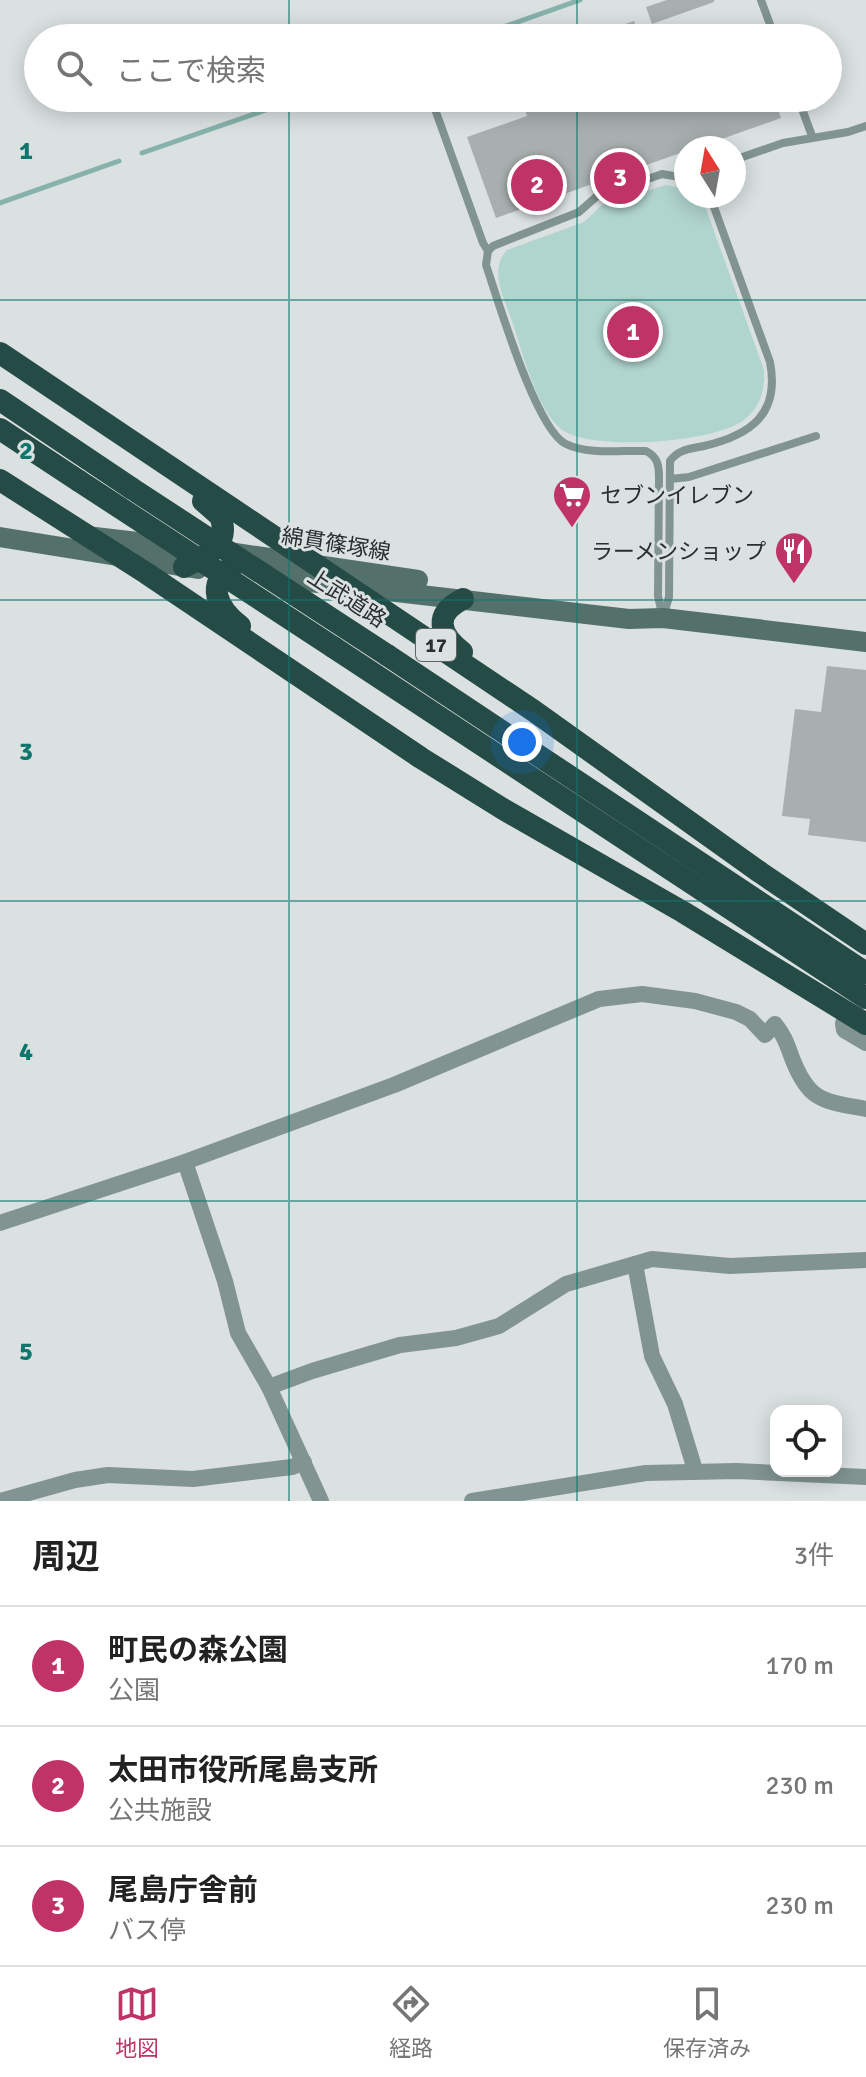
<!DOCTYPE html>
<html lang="ja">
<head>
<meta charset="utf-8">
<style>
  body { margin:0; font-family:Signika,"Noto Sans JP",sans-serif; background:#f2f2f2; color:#222 }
  .controls { position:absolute; right:24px; bottom:24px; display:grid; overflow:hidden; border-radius:16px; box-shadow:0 4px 20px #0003 }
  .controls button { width:72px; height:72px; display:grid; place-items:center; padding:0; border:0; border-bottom:2px solid #e0e0e0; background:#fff; color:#222; font:40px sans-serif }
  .compass { position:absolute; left:674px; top:136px; width:72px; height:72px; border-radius:50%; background:#fff; box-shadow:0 4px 20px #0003; rotate:349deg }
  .you { position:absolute; left:522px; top:742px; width:28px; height:28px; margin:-20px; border:6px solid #fff; border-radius:50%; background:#1a73e8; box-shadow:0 0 0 12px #1a73e833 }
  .badge { display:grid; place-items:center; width:52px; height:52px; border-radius:50%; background:#c03366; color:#fff; font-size:26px; font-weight:700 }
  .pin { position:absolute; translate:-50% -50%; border:4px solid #fff; box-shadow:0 2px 8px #0006 }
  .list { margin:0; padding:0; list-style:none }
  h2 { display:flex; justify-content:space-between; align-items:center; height:104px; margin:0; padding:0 32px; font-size:34px }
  h2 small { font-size:26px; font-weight:400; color:#767676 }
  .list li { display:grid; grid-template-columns:52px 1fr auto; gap:24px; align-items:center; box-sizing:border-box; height:120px; padding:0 32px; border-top:2px solid #e0e0e0 }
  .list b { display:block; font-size:30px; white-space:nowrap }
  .list p { margin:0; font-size:26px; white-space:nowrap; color:#767676 }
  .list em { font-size:26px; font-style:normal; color:#767676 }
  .icon { flex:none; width:44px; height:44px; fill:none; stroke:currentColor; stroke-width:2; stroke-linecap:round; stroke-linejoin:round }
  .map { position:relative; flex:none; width:866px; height:1501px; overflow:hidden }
  .search { position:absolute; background:#fff; box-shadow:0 4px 20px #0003; left:24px; right:24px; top:24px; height:88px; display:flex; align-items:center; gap:20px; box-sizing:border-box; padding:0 28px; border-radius:44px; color:#767676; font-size:30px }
  .sheet { height:464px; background:#fff }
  nav { display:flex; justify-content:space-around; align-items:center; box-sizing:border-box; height:112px; border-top:2px solid #e0e0e0; background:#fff; font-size:22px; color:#767676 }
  nav a { display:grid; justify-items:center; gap:4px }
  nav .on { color:#c03366 }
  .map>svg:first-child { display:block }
  .green { fill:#b0d4ce }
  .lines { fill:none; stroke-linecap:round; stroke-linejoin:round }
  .stream { stroke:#86b2ab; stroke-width:5 }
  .building { fill:#a8afae }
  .service { stroke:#819491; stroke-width:8 }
  .minor { stroke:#819491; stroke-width:16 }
  .secondary { stroke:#54706b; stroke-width:20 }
  .trunk { stroke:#244b46; stroke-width:22 }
  .trunk-bridge { stroke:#244b46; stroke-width:22 }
  .grid { fill:none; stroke:#0f766e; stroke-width:2; stroke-opacity:0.55 }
  .labels { text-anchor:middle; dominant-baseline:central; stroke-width:6; stroke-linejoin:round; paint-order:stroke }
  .shield { fill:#dae1e0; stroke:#606463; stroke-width:2 }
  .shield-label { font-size:20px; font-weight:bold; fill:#2b2e2e }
  .poi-label { font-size:22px; fill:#2b2e2e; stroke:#dae1e0; text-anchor:start }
  .street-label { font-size:22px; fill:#2b2e2e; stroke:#dae1e0 }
  .grid-label { font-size:26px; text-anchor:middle; font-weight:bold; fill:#0f766e; stroke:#dae1e0; stroke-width:6; stroke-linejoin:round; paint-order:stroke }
</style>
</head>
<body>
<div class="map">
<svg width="866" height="1501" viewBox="0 0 866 1501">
  <rect width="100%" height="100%" fill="#dae1e0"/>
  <path class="green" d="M 666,185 L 686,189 L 686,196 L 698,196 L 705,206 L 764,370 C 765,388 761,407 745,419 C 717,443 590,452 561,429 C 536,408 522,350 511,318 C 503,296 489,270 507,250 L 584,222 L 603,204 Z"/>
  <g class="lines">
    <g class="stream">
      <polyline points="472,38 580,0"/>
      <polyline points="142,153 300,98"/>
      <polyline points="0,203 119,161"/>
    </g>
  </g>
  <g class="building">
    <polygon points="667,0 714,0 714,2 652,24 646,7"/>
    <polygon points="634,21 640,38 591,38 590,36"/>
    <polygon points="521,98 774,98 781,118 696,148 686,148 686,151 496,218 467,137 527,116"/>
    <polygon points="827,666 866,670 866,842 808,835 810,819 782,816 795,709 821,712"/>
  </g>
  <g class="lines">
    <g class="service">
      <polyline points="761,0 775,38"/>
      <polyline points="431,98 483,243 488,251"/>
      <polyline points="798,98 812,136"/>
      <polyline points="734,160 783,143 848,132 866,126"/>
      <polyline points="670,479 689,477 816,436"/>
      <path d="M 663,617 L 669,597 L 670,461 C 679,449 690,449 704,446 C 751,435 780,414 770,362 L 710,196"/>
      <path d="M 663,618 L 658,596 L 659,478 C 659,466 658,457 646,451 C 622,450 588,455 566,444 C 536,430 498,300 486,265 L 488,251 L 493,246 L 579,212 L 596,197 L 662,174 L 686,178"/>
    </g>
    <g class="minor">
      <polyline points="846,1012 843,1024 844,1030 866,1043"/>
      <polyline points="185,1162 225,1281 238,1333 269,1387 321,1501"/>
      <path d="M 0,1223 L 185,1162 L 394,1085 L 599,999 L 642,994 L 695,1001 L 736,1012 L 750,1019 L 765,1035 L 775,1024 C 784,1035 787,1044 792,1058 C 809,1102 823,1101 866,1109"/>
      <polyline points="635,1264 652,1356 675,1404 695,1470"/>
      <polyline points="269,1387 312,1371 400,1345 456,1338 499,1326 566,1284 652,1259 730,1266 866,1260"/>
      <polyline points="0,1501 75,1480 108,1475 193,1479 292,1467 304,1462"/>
      <polyline points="472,1501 646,1473 737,1471 866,1477"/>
    </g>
    <g class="secondary">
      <polyline points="86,536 181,547"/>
      <polyline points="0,537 198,569"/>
      <polyline points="229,552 418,580"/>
      <polyline points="266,577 629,619 663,618 866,642"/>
    </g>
    <g class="trunk">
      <polyline points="0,353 534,711 761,873 866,944"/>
      <polyline points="0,400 131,488"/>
      <polyline points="0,429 79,481"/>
      <polyline points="0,480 146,573 421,758 503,809 683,912 866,1024"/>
      <path d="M 234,565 C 204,584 218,609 240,626"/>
      <path d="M 184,567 C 205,556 232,546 220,516 L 203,501"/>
      <polyline points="333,647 866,998"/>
      <path d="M 462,652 C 439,634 433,614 463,599"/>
      <polyline points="387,655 866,973"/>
    </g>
    <g class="trunk-bridge">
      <polyline points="79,481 333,647"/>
      <polyline points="131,488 387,655"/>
    </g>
  </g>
  <path class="grid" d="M 289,0 L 289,38M 577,0 L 577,38M 289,98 L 289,1501M 577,98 L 577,1501M 0,300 L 866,300M 0,600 L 866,600M 0,901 L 866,901M 0,1201 L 866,1201"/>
  <defs>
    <g id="supermarket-pin" transform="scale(2)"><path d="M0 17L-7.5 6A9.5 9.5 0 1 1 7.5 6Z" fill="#c03366" stroke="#dae1e0"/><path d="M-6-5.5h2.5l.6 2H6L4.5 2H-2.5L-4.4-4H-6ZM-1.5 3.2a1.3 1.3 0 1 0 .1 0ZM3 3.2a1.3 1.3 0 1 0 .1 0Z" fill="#fff"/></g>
    <g id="restaurant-pin" transform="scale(2)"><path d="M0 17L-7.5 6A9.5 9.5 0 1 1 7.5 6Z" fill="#c03366" stroke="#dae1e0"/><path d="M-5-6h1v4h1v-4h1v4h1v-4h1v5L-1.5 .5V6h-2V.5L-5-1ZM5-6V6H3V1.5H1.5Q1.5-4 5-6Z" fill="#fff"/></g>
  </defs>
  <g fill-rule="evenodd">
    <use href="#supermarket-pin" x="572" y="495"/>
    <use href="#restaurant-pin" x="794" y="551"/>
  </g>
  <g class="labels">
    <rect class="shield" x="416" y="629" width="40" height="32" rx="6"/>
    <g class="shield-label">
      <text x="436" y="645">17</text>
    </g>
    <g class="poi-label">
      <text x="600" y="495">セブンイレブン</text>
      <text x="766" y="551" text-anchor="end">ラーメンショップ</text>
    </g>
    <g class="street-label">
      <text transform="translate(336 544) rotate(9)">綿貫篠塚線</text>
      <text transform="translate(347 598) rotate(33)">上武道路</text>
    </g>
  </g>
  <g class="grid-label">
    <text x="26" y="159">1</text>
    <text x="26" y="459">2</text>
    <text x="26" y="760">3</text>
    <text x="26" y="1060">4</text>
    <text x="26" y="1360">5</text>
  </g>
</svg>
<div class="controls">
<button><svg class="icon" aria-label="locate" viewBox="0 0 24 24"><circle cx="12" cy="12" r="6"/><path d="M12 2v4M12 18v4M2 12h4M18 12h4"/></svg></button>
</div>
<svg class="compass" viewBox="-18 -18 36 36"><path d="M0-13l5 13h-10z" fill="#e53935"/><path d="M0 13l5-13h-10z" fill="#767676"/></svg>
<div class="you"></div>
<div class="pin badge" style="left:633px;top:332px">1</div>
<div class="pin badge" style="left:537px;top:185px">2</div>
<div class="pin badge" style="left:620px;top:178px">3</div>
<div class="search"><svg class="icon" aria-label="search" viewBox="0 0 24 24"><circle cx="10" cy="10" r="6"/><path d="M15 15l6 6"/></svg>ここで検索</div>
</div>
<section class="sheet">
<h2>周辺<small>3件</small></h2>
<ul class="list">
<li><span class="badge">1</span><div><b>町民の森公園</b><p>公園</p></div><em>170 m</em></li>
<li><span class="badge">2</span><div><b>太田市役所尾島支所</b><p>公共施設</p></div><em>230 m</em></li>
<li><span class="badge">3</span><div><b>尾島庁舎前</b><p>バス停</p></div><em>230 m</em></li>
</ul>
</section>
<nav>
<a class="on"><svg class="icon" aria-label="map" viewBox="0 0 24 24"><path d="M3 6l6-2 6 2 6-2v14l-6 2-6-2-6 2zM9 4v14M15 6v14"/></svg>地図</a>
<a><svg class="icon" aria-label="directions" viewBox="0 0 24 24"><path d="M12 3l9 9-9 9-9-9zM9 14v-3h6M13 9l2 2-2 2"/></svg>経路</a>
<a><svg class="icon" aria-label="saved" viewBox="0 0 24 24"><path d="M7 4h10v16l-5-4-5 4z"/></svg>保存済み</a>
</nav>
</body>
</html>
